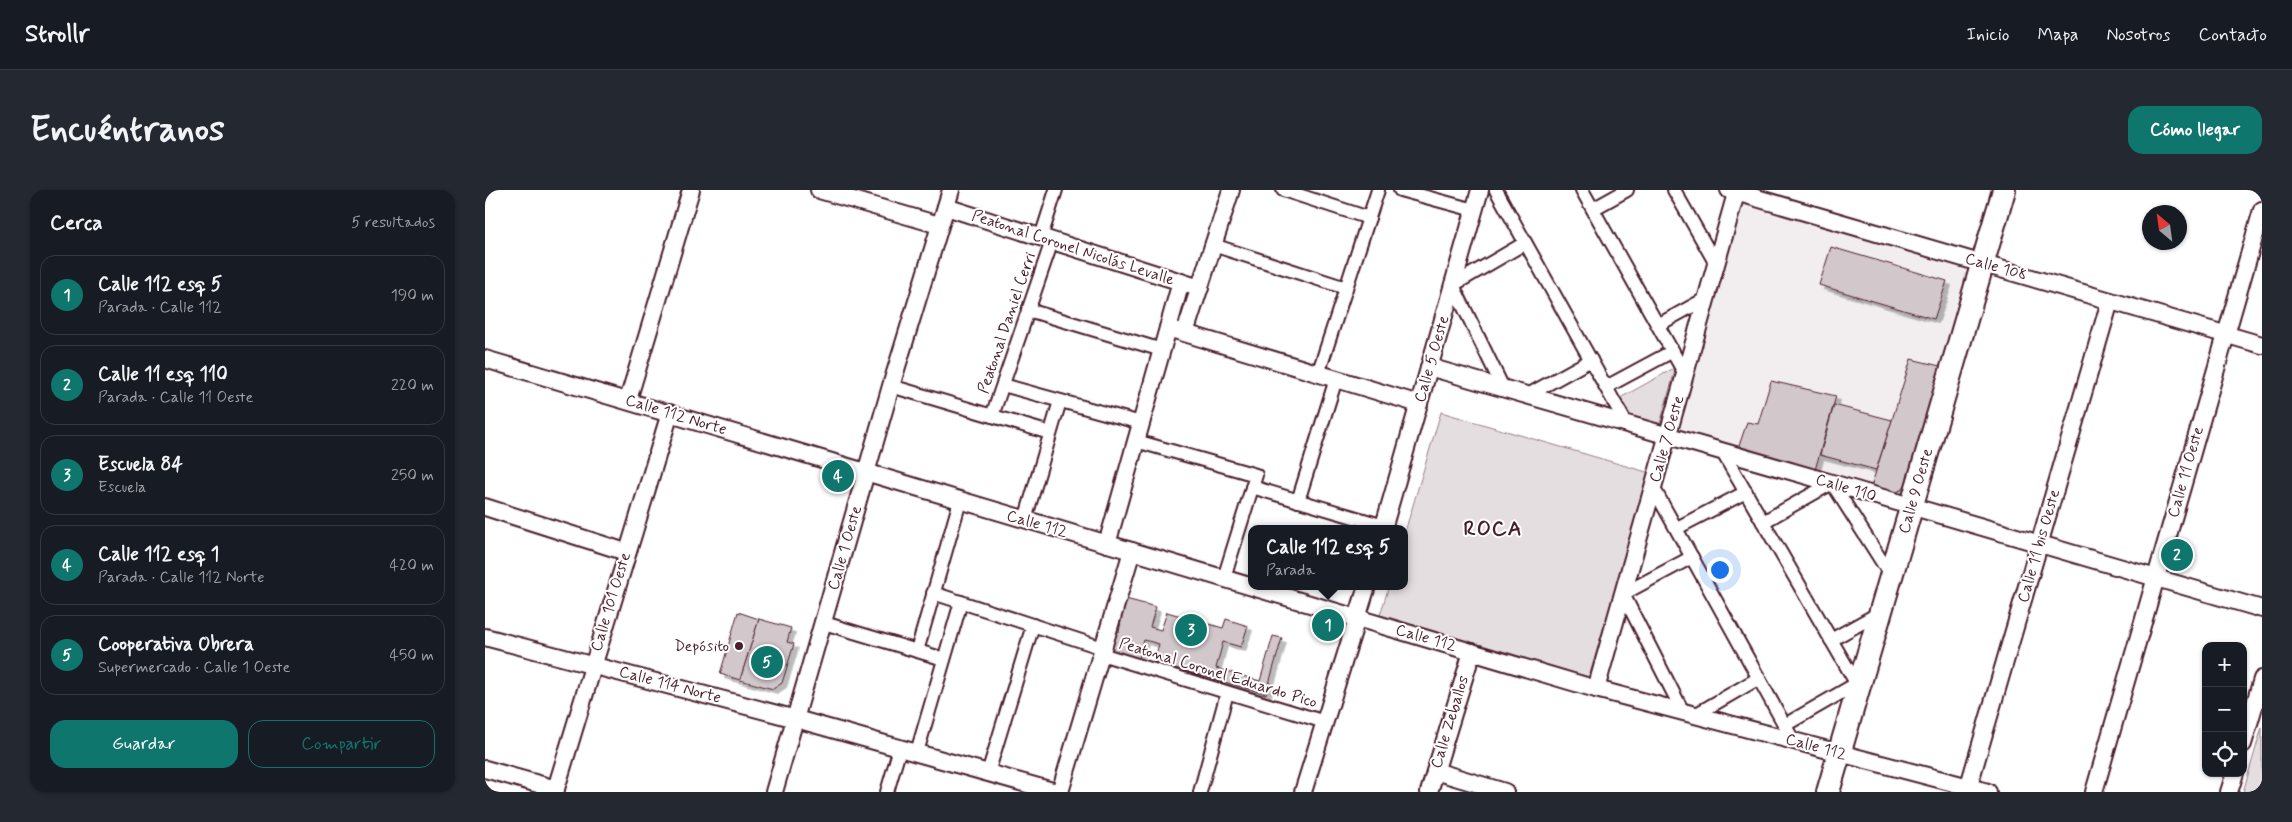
<!DOCTYPE html>
<html lang="es">
<head>
<meta charset="utf-8">
<style>
  body { margin:0; font-family:Mynerve,sans-serif; background:#242831; color:#f1f3f6 }
  .controls { position:absolute; right:15px; bottom:15px; display:grid; overflow:hidden; border-radius:10px; box-shadow:0 1px 4px #0004 }
  .controls button { width:45px; height:45px; display:grid; place-items:center; padding:0; border:0; border-bottom:1px solid #363941; background:#171b24; color:#f1f3f6; font:25px sans-serif }
  .compass { position:absolute; left:1657px; top:15px; width:45px; height:45px; border-radius:50%; background:#171b24; box-shadow:0 1px 4px #0004; rotate:331deg }
  .you { position:absolute; left:1234px; top:379px; width:18px; height:18px; margin:-12px; border:4px solid #fff; border-radius:50%; background:#1a73e8; box-shadow:0 0 0 8px #1a73e833 }
  .badge { display:grid; place-items:center; width:32px; height:32px; border-radius:50%; background:#0f766e; color:#fff; font-size:16px; font-weight:700 }
  .pin { position:absolute; translate:-50% -50%; border:2px solid #fff; box-shadow:0 1px 5px #0006 }
  .popup { position:absolute; left:763px; top:335px; width:160px; height:65px; box-sizing:border-box; display:grid; place-content:center; border-radius:10px; background:#171b24; filter:drop-shadow(0 1px 4px #0005); font-size:16px; white-space:nowrap; color:#9ea1a6 }
  .popup b { font-size:19px; color:#f1f3f6 }
  .popup::after { content:''; position:absolute; left:50%; top:100%; margin-left:-10px; border:10px solid transparent; border-top-color:#171b24 }
  .list { margin:0; padding:0; list-style:none }
  h2 { display:flex; justify-content:space-between; align-items:center; height:65px; margin:0; padding:0 20px; font-size:21px }
  h2 small { font-size:16px; font-weight:400; color:#9ea1a6 }
  .list li { display:grid; grid-template-columns:32px 1fr auto; gap:15px; align-items:center; box-sizing:border-box; height:80px; margin:0 10px 10px; padding:0 10px; border:1px solid #363941; border-radius:15px }
  .list b { display:block; font-size:19px; white-space:nowrap }
  .list p { margin:0; font-size:16px; white-space:nowrap; color:#9ea1a6 }
  .list em { font-size:16px; font-style:normal; color:#9ea1a6 }
  .actions { display:flex; gap:10px; padding:15px 20px }
  .actions a { flex:1; padding:11px 0; border:1px solid #0f766e; border-radius:15px; text-align:center; font-size:18px; color:#0f766e }
  .actions .main { background:#0f766e; color:#fff }
  .icon { flex:none; width:28px; height:28px; fill:none; stroke:currentColor; stroke-width:2; stroke-linecap:round; stroke-linejoin:round }
  .map { position:relative; flex:none; width:1777px; height:602px; overflow:hidden; border-radius:15px }
  header { display:flex; align-items:center; gap:30px; box-sizing:border-box; height:70px; padding:0 25px; background:#171b24; border-bottom:1px solid #363941 }
  header strong { font-size:24px }
  nav { display:flex; gap:28px; margin-inline-start:auto; font-size:18px }
  .intro { display:flex; align-items:center; justify-content:space-between; box-sizing:border-box; height:120px; padding:0 30px }
  h1 { margin:0; font-size:35px }
  .button { padding:12px 22px; border-radius:15px; background:#0f766e; color:#fff; font-size:18px; font-weight:700 }
  main { display:flex; gap:30px; padding:0 30px }
  aside { flex:1; background:#171b24; border-radius:15px; box-shadow:0 1px 4px #0004 }
  .map>svg:first-child { display:block }
  .built { fill:#f2eeef }
  .green { fill:#e5dee0; stroke:#987e86 }
  .building { fill:#d2c7cb; stroke:#4a1f2b; filter:url(#shadow) }
  .lines { fill:none; stroke-linecap:round; stroke-linejoin:round }
  .pedestrian-casing { stroke:#4a1f2b; stroke-width:16 }
  .minor-casing { stroke:#4a1f2b; stroke-width:20 }
  .secondary-casing { stroke:#4a1f2b; stroke-width:26 }
  .pedestrian { stroke:#fff; stroke-width:12 }
  .minor { stroke:#fff; stroke-width:16 }
  .secondary { stroke:#fff; stroke-width:22 }
  .poi-dot { fill:#4a1f2b; stroke:#fff; stroke-width:2 }
  .labels { text-anchor:middle; dominant-baseline:central; stroke-width:4; stroke-linejoin:round; paint-order:stroke }
  .street-label { font-size:16px; fill:#4a1f2b; stroke:#fff }
  .poi-label { font-size:16px; fill:#4a1f2b; stroke:#fff; text-anchor:end }
  .district-label { font-size:21px; font-weight:bold; letter-spacing:1px; fill:#4a1f2b; stroke:#fff }
</style>
</head>
<body>
<header>
<strong>Strollr</strong>
<nav><a>Inicio</a><a>Mapa</a><a>Nosotros</a><a>Contacto</a></nav>
</header>
<div class="intro"><h1>Encuéntranos</h1><a class="button">Cómo llegar</a></div>
<main>
<aside>
<h2>Cerca<small>5 resultados</small></h2>
<ul class="list">
<li><span class="badge">1</span><div><b>Calle 112 esq 5</b><p>Parada · Calle 112</p></div><em>190 m</em></li>
<li><span class="badge">2</span><div><b>Calle 11 esq 110</b><p>Parada · Calle 11 Oeste</p></div><em>220 m</em></li>
<li><span class="badge">3</span><div><b>Escuela 84</b><p>Escuela</p></div><em>250 m</em></li>
<li><span class="badge">4</span><div><b>Calle 112 esq 1</b><p>Parada · Calle 112 Norte</p></div><em>420 m</em></li>
<li><span class="badge">5</span><div><b>Cooperativa Obrera</b><p>Supermercado · Calle 1 Oeste</p></div><em>450 m</em></li>
</ul>
<div class="actions"><a class="main">Guardar</a><a>Compartir</a></div>
</aside>
<div class="map">
<svg width="1777" height="602" viewBox="0 0 1777 602">
  <defs>
    <filter id="shadow"><feDropShadow dx="4.5" dy="4.5" stdDeviation="0" flood-color="#0004"/></filter>
  </defs>
  <rect width="100%" height="100%" fill="#fff"/>
  <filter id="ink" filterUnits="userSpaceOnUse"><feTurbulence type="fractalNoise" baseFrequency=".02" numOctaves="2"/><feDisplacementMap in="SourceGraphic" scale="10" xChannelSelector="R" yChannelSelector="G"/><feConvolveMatrix kernelMatrix="1 2 1 2 8 2 1 2 1" color-interpolation-filters="sRGB"/></filter>
  <g filter="url(#ink)">
    <polygon class="built" points="1252,2 1497,74 1426,317 1182,247"/>
    <g class="green">
      <polygon points="1191,177 1172,244 1110,222"/>
      <polygon points="956,222 1165,283 1104,487 895,425 904,396 919,396 919,345"/>
      <polygon points="1777,537 1777,602 1758,602"/>
    </g>
    <g class="building">
      <polygon points="1346,57 1462,91 1449,129 1334,95"/>
      <polygon points="1426,169 1459,177 1426,294 1410,303 1386,297"/>
      <polygon points="1286,191 1351,206 1330,280 1253,259 1262,232 1273,234"/>
      <polygon points="1349,215 1407,230 1391,280 1335,265"/>
      <polygon points="637,408 671,417 665,437 676,440 682,422 738,438 741,429 763,436 756,457 738,452 731,478 775,491 788,446 797,448 781,504 669,472 674,454 659,450 654,468 623,459 628,440 634,442 636,431 631,430"/>
      <polygon points="253,422 274,429 255,490 235,484"/>
      <polygon points="274,429 306,438 302,452 309,454 297,493 288,499 255,490"/>
    </g>
    <g class="lines">
      <g class="pedestrian-casing">
        <g id="pedestrian">
          <polyline points="798,0 884,28"/>
          <polyline points="915,0 989,20"/>
          <polyline points="1011,0 1142,235"/>
          <polyline points="1097,0 1200,184"/>
          <polyline points="1189,0 1231,74"/>
          <polyline points="1108,19 1142,0"/>
          <polyline points="556,47 571,0"/>
          <polyline points="728,55 861,98"/>
          <polyline points="543,120 677,160"/>
          <polyline points="1173,135 1222,108"/>
          <polyline points="833,184 893,0"/>
          <polyline points="518,195 656,233"/>
          <polyline points="406,196 565,243"/>
          <polyline points="1121,197 1188,161"/>
          <polyline points="1019,200 968,95 1040,53"/>
          <polyline points="1041,206 1106,170"/>
          <polyline points="507,226 567,51"/>
          <polyline points="651,251 771,285 739,388"/>
          <polyline points="1238,263 1374,498"/>
          <polyline points="767,297 899,336"/>
          <polyline points="1168,297 1309,552"/>
          <polyline points="813,311 851,189"/>
          <polyline points="540,330 575,211"/>
          <polyline points="1278,332 1347,293 1406,386"/>
          <polyline points="1192,338 1261,302"/>
          <polyline points="448,403 618,458"/>
          <polyline points="339,433 459,469"/>
          <polyline points="1346,450 1396,422"/>
          <polyline points="432,461 475,311"/>
          <polyline points="616,464 840,532"/>
          <polyline points="1198,522 1138,404 1207,367"/>
          <polyline points="1210,525 1274,488"/>
          <polyline points="1300,535 1371,494"/>
          <polyline points="432,562 476,412"/>
          <polyline points="503,583 548,435"/>
          <polyline points="402,602 415,558"/>
          <polyline points="715,602 742,503"/>
        </g>
      </g>
      <g class="minor-casing">
        <g id="minor">
          <polyline points="334,0 454,35"/>
          <polyline points="1244,0 1777,155"/>
          <polyline points="461,17 715,98"/>
          <polyline points="683,138 934,214"/>
          <polyline points="700,143 746,0"/>
          <polyline points="0,169 1111,499 1503,602"/>
          <polyline points="944,177 1347,293 1777,419"/>
          <polyline points="143,210 206,0"/>
          <polyline points="0,317 141,362"/>
          <polyline points="898,339 995,0"/>
          <polyline points="622,354 696,92"/>
          <polyline points="0,447 311,529 571,602"/>
          <polyline points="1111,499 1252,0"/>
          <polyline points="1758,554 1777,489"/>
          <polyline points="0,579 71,599"/>
          <polyline points="950,581 1020,602"/>
          <polyline points="70,602 185,223"/>
          <polyline points="289,602 406,196 466,0"/>
          <polyline points="575,602 647,361"/>
          <polyline points="818,602 882,396"/>
          <polyline points="944,602 987,462"/>
          <polyline points="1482,602 1625,111"/>
          <polyline points="1609,602 1777,20"/>
          <polyline points="1744,602 1750,583"/>
        </g>
      </g>
      <g class="secondary-casing">
        <polyline id="secondary" points="1343,602 1519,0"/>
      </g>
      <use href="#pedestrian" class="pedestrian"/>
      <use href="#minor" class="minor"/>
      <use href="#secondary" class="secondary"/>
    </g>
  </g>
  <circle class="poi-dot" cx="254" cy="456" r="5"/>
  <g class="labels">
    <g class="street-label">
      <text transform="translate(588 58) rotate(18)">Peatonal Coronel Nicolás Levalle</text>
      <text transform="translate(1511 77) rotate(16)">Calle 108</text>
      <text transform="translate(522 133) rotate(-71)">Peatonal Daniel Cerri</text>
      <text transform="translate(947 169) rotate(-74)">Calle 5 Oeste</text>
      <text transform="translate(191 225) rotate(17)">Calle 112 Norte</text>
      <text transform="translate(1182 249) rotate(-74)">Calle 7 Oeste</text>
      <text transform="translate(1701 282) rotate(-74)">Calle 11 Oeste</text>
      <text transform="translate(1361 298) rotate(17)">Calle 110</text>
      <text transform="translate(1431 301) rotate(-74)">Calle 9 Oeste</text>
      <text transform="translate(552 334) rotate(16)">Calle 112</text>
      <text transform="translate(1554 356) rotate(-74)">Calle 11 bis Oeste</text>
      <text transform="translate(360 358) rotate(-74)">Calle 1 Oeste</text>
      <text transform="translate(126 412) rotate(-73)">Calle 101 Oeste</text>
      <text transform="translate(941 448) rotate(16)">Calle 112</text>
      <text transform="translate(733 483) rotate(17)">Peatonal Coronel Eduardo Pico</text>
      <text transform="translate(185 495) rotate(15)">Calle 114 Norte</text>
      <text transform="translate(965 532) rotate(-73)">Calle Zeballos</text>
      <text transform="translate(1331 557) rotate(15)">Calle 112</text>
    </g>
    <g class="poi-label">
      <text x="244" y="456">Depósito</text>
    </g>
    <g class="district-label">
      <text x="1008" y="339">ROCA</text>
    </g>
  </g>
</svg>
<div class="controls">
<button>+</button>
<button>−</button>
<button><svg class="icon" aria-label="locate" viewBox="0 0 24 24"><circle cx="12" cy="12" r="6"/><path d="M12 2v4M12 18v4M2 12h4M18 12h4"/></svg></button>
</div>
<svg class="compass" viewBox="-18 -18 36 36"><path d="M0-13l5 13h-10z" fill="#e53935"/><path d="M0 13l5-13h-10z" fill="#9ea1a6"/></svg>
<div class="you"></div>
<div class="pin badge" style="left:843px;top:435px">1</div>
<div class="popup"><b>Calle 112 esq 5</b>Parada</div>
<div class="pin badge" style="left:1692px;top:365px">2</div>
<div class="pin badge" style="left:706px;top:440px">3</div>
<div class="pin badge" style="left:353px;top:286px">4</div>
<div class="pin badge" style="left:282px;top:472px">5</div>
</div>
</main>
</body>
</html>
